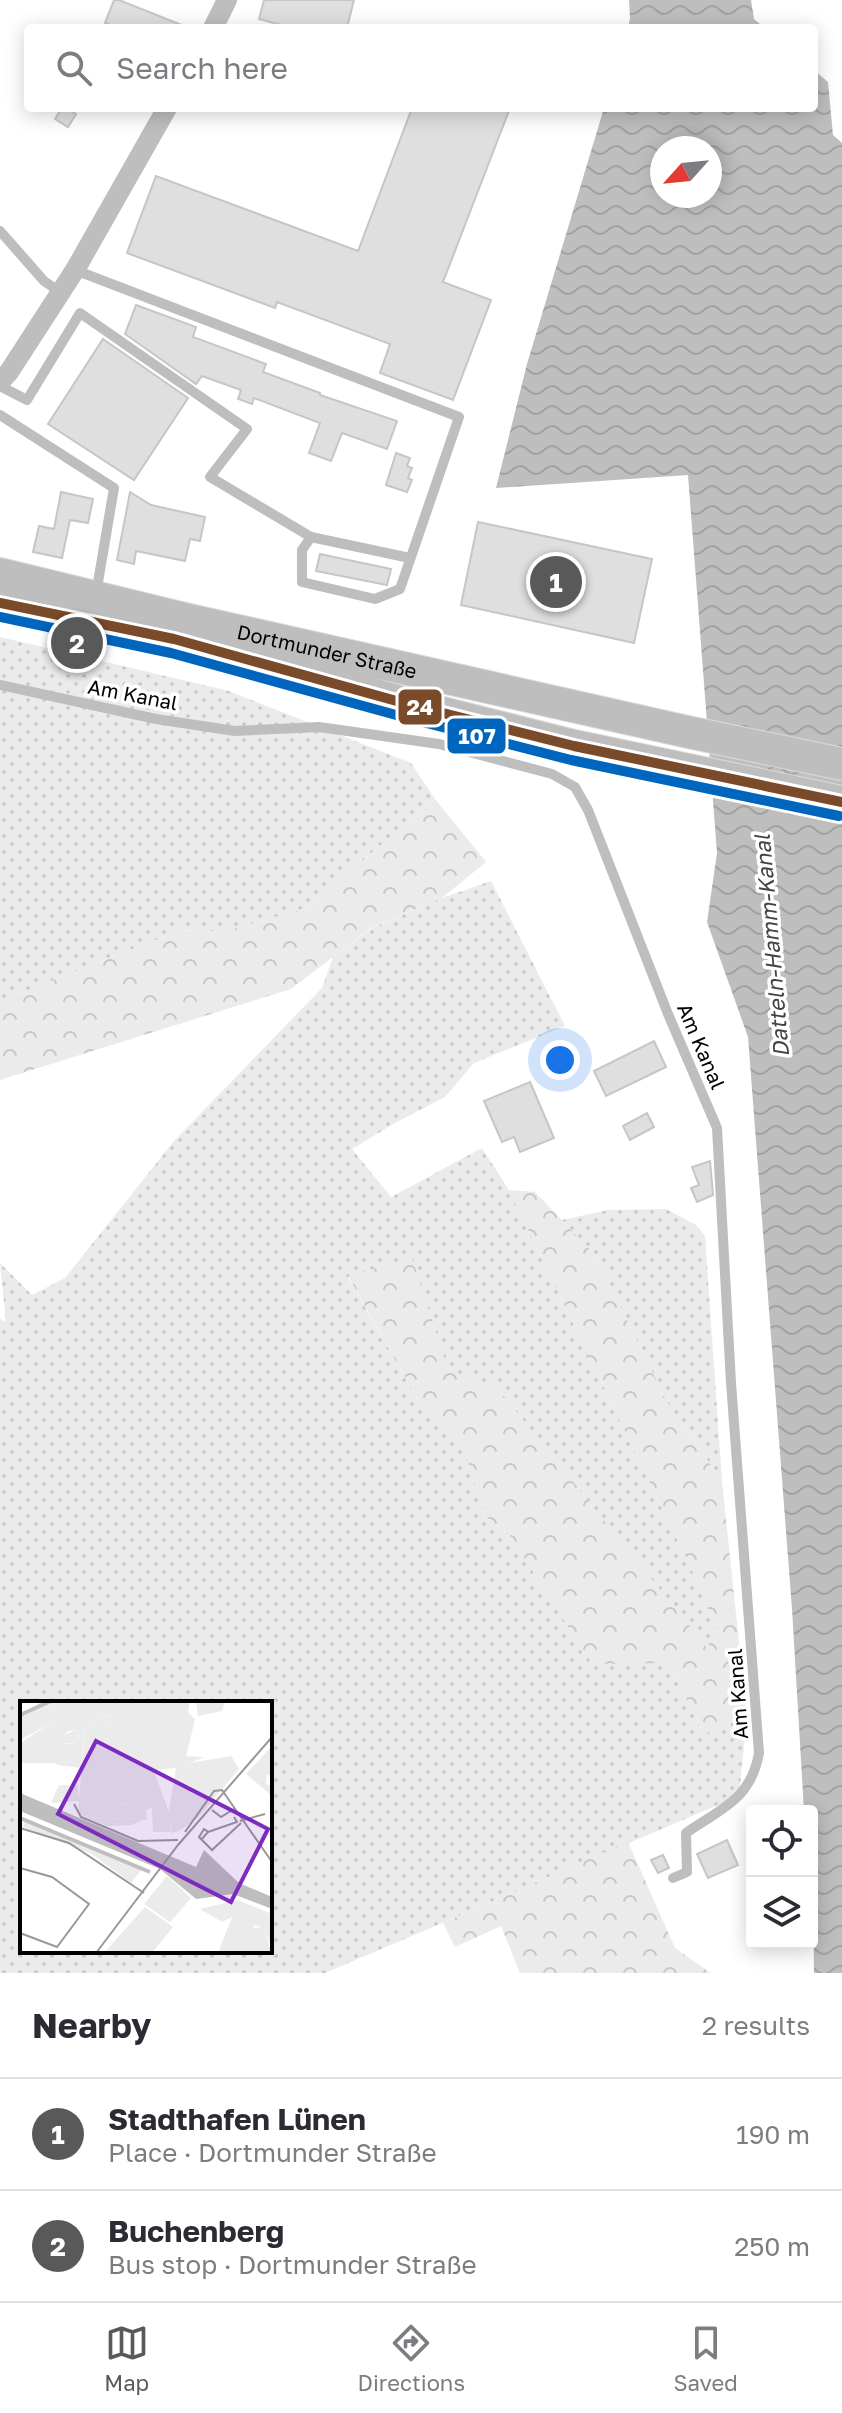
<!DOCTYPE html>
<html lang="en">
<head>
<meta charset="utf-8">
<style>
  body { margin:0; font-family:"Golos Text",sans-serif; background:#f7f7f7; color:#2b2b33 }
  .controls { position:absolute; right:24px; bottom:24px; display:grid; overflow:hidden; border-radius:8px; box-shadow:0 4px 20px #0003 }
  .controls button { width:72px; height:72px; display:grid; place-items:center; padding:0; border:0; border-bottom:2px solid #e1e1e2; background:#fff; color:#2b2b33; font:40px sans-serif }
  .compass { position:absolute; left:650px; top:136px; width:72px; height:72px; border-radius:50%; background:#fff; box-shadow:0 4px 20px #0003; rotate:243deg }
  .you { position:absolute; left:560px; top:1060px; width:28px; height:28px; margin:-20px; border:6px solid #fff; border-radius:50%; background:#1a73e8; box-shadow:0 0 0 12px #1a73e833 }
  .badge { display:grid; place-items:center; width:52px; height:52px; border-radius:50%; background:#595959; color:#fff; font-size:26px; font-weight:700 }
  .pin { position:absolute; translate:-50% -50%; border:4px solid #fff; box-shadow:0 2px 8px #0006 }
  .list { margin:0; padding:0; list-style:none }
  h2 { display:flex; justify-content:space-between; align-items:center; height:104px; margin:0; padding:0 32px; font-size:34px }
  h2 small { font-size:26px; font-weight:400; color:#7c7c81 }
  .list li { display:grid; grid-template-columns:52px 1fr auto; gap:24px; align-items:center; box-sizing:border-box; height:112px; padding:0 32px; border-top:2px solid #e1e1e2 }
  .list b { display:block; font-size:30px; white-space:nowrap }
  .list p { margin:0; font-size:26px; white-space:nowrap; color:#7c7c81 }
  .list em { font-size:26px; font-style:normal; color:#7c7c81 }
  .icon { flex:none; width:44px; height:44px; fill:none; stroke:currentColor; stroke-width:2; stroke-linecap:round; stroke-linejoin:round }
  .map { position:relative; flex:none; width:842px; height:1973px; overflow:hidden }
  .search { position:absolute; background:#fff; box-shadow:0 4px 20px #0003; left:24px; right:24px; top:24px; height:88px; display:flex; align-items:center; gap:20px; box-sizing:border-box; padding:0 28px; border-radius:8px; color:#7c7c81; font-size:30px }
  .sheet { height:328px; background:#fff }
  nav { display:flex; justify-content:space-around; align-items:center; box-sizing:border-box; height:112px; border-top:2px solid #e1e1e2; background:#fff; font-size:22px; color:#7c7c81 }
  nav a { display:grid; justify-items:center; gap:4px }
  nav .on { color:#595959 }
  .map>svg:first-child { display:block }
  .grass { fill:url(#grass-dots); fill-rule:evenodd }
  .forest { fill:url(#forest-crowns) }
  .water { fill:url(#water-waves); fill-rule:evenodd }
  .building { fill:#dfdfdf; stroke:#c6c6c6; stroke-width:2 }
  .lines { fill:none; stroke-linecap:round; stroke-linejoin:round }
  .primary-casing { stroke:#dbdbdb; stroke-width:34 }
  .service { stroke:#bebebe; stroke-width:10 }
  .minor { stroke:#bebebe; stroke-width:20 }
  .primary { stroke:#bebebe; stroke-width:32 }
  .bus-1-casing { stroke:#fff; stroke-width:16 }
  .bus-2-casing { stroke:#fff; stroke-width:16 }
  .bus-1 { stroke:#7a4b2a; stroke-width:10 }
  .bus-2 { stroke:#0065bd; stroke-width:10 }
  .labels { text-anchor:middle; dominant-baseline:central; stroke-width:7; stroke-linejoin:round; paint-order:stroke }
  .street-label { font-size:20px; fill:#000; stroke:#fff }
  .water-label { font-size:22px; font-style:italic; fill:#434343; stroke:#fff }
  .inset-river { fill:none; stroke:#bebebe; stroke-width:4 }
  .inset-road { fill:none; stroke:#999; stroke-width:2 }
  .view { fill:#7b2cbf; fill-opacity:0.15; stroke:#7b2cbf; stroke-width:4 }
  .inset-edge { fill:none; stroke:#000; stroke-width:4 }
  .line-badge { stroke:#fff; stroke-width:3 }
  .badge-label { font-size:22px; text-anchor:middle; font-weight:bold; fill:#fff }
</style>
</head>
<body>
<div class="map">
<svg width="842" height="1973" viewBox="0 0 842 1973">
  <defs>
    <pattern id="grass-dots" width="8" height="8" patternUnits="userSpaceOnUse" patternTransform="scale(2)"><rect width="8" height="8" fill="#ebebeb"/><path d="M2 2h.1M6 6h.1" fill="none" stroke="#c8c8c8" stroke-width="1.8" stroke-linecap="round"/></pattern>
    <pattern id="forest-crowns" width="20" height="18" patternUnits="userSpaceOnUse" patternTransform="scale(2)"><rect width="20" height="18" fill="#ebebeb"/><path d="M2 6a3 3 0 1 1 6 0M12 15a3 3 0 1 1 6 0" fill="none" stroke="#c8c8c8"/></pattern>
    <pattern id="water-waves" width="16" height="10" patternUnits="userSpaceOnUse" patternTransform="scale(2)"><rect width="16" height="10" fill="#bebebe"/><path d="M0 5q4-4 8 0t8 0" fill="none" stroke="#a2a2a2"/></pattern>
  </defs>
  <rect width="100%" height="100%" fill="#fff"/>
  <g class="grass">
    <polygon points="0,637 229,691 411,763 435,799 307,908 222,932 181,930 0,1001"/>
    <path d="M 491,881 L 565,1026 L 474,1063 L 445,1097 L 395,1123 L 352,1149 L 391,1197 L 482,1148 L 509,1190 L 701,1589 L 716,1631 L 707,1649 L 495,1385 L 449,1373 L 412,1259 L 348,1277 L 415,1395 L 460,1438 L 486,1517 L 509,1534 L 592,1663 L 668,1663 L 704,1734 L 747,1717 L 739,1796 L 325,1973 L 0,1973 L 0,1319 L 6,1322 L 0,1263 L 32,1295 L 65,1278 L 174,1141 L 322,988 L 333,957 L 372,928 L 442,898 ZM 22,1703 L 270,1703 L 270,1951 L 22,1951 Z"/>
    <polygon points="666,1209 696,1225 705,1236 722,1481 667,1402 596,1256 562,1220 608,1210"/>
  </g>
  <g class="forest">
    <polygon points="435,799 486,862 442,898 371,928 291,989 0,1080 0,1001 181,930 222,932 307,908"/>
    <polygon points="509,1190 535,1192 596,1256 667,1402 722,1481 747,1717 704,1734 668,1663 592,1664 509,1534 486,1517 460,1438 415,1395 348,1276 412,1258 449,1372 495,1385 707,1648 716,1631 701,1589"/>
    <polygon points="628,1842 675,1948 711,1973 520,1973 501,1926 455,1947 443,1923"/>
  </g>
  <g class="water">
    <polygon points="629,0 751,0 754,19 765,28 628,28 630,18"/>
    <path d="M 814,70 L 828,82 L 833,135 L 842,143 L 842,1973 L 814,1973 L 812,1811 L 804,1811 L 792,1609 L 748,1037 L 707,922 L 717,853 L 688,475 L 496,488 L 527,364 L 604,108 L 814,108 ZM 662,148 L 710,148 L 710,196 L 662,196 Z"/>
  </g>
  <g class="building">
    <polygon points="114,0 119,0 189,28 118,28 105,23"/>
    <polygon points="264,0 354,0 347,28 292,28 259,19"/>
    <polygon points="62,108 66,108 76,114 68,127 55,119"/>
    <polygon points="412,108 510,108 443,282 491,300 453,400 380,373 390,344 277,302 275,308 127,253 156,176 358,251"/>
    <polygon points="136,305 196,327 193,337 266,364 263,372 320,393 320,395 397,421 387,449 342,433 331,461 309,453 320,423 254,398 252,404 238,399 241,390 202,376 196,384 125,334"/>
    <polygon points="103,339 188,398 134,480 48,424"/>
    <polygon points="396,453 410,458 407,466 412,468 408,478 412,480 407,492 386,485"/>
    <polygon points="61,492 93,499 88,523 70,520 62,558 33,552 39,526 54,529"/>
    <polygon points="130,492 151,505 205,517 200,541 190,539 185,561 136,551 134,564 117,560"/>
    <polygon points="478,522 652,559 634,643 461,605"/>
    <polygon points="320,554 391,569 387,585 316,571"/>
    <polygon points="654,1041 666,1067 606,1096 594,1071"/>
    <polygon points="530,1082 554,1138 520,1152 514,1137 502,1142 484,1101"/>
    <polygon points="647,1113 654,1127 630,1140 623,1126"/>
    <polygon points="710,1161 713,1195 697,1202 691,1188 699,1185 692,1167"/>
    <polygon points="727,1840 738,1865 708,1878 697,1854"/>
    <polygon points="663,1855 669,1868 658,1873 651,1860"/>
  </g>
  <g class="lines">
    <g class="primary-casing">
      <g id="primary">
        <path id="s1" d="M 0,574 L 185,619 L 688,732 L 842,764"/>
        <polyline points="0,603 174,639 411,705 574,746 842,802"/>
      </g>
    </g>
    <g class="service">
      <polyline points="0,231 44,281 60,292"/>
      <polyline points="75,270 459,417 400,589 375,599 302,582 302,550 311,537 410,558"/>
      <polyline points="0,386 27,400 80,313 247,429 210,477 311,537"/>
      <polyline points="0,415 114,488 96,594"/>
      <path d="M 0,685 L 156,719 L 235,731 L 319,727 L 439,744 L 552,774 L 575,787 L 588,810 L 668,1014 L 717,1128 L 731,1383 L 759,1753 C 751,1799 722,1808 686,1833 L 687,1872 L 673,1878"/>
    </g>
    <g class="minor">
      <polyline points="213,28 227,0"/>
      <polyline points="0,382 9,372 75,270 167,108"/>
    </g>
    <use href="#primary" class="primary"/>
    <g class="bus-1-casing">
      <polyline id="bus-1" points="0,603 174,639 411,705 574,746 842,802"/>
    </g>
    <g class="bus-2-casing">
      <polyline id="bus-2" points="0,617 171,653 407,718 571,760 839,816"/>
    </g>
    <use href="#bus-1" class="bus-1"/>
    <use href="#bus-2" class="bus-2"/>
  </g>
  <g class="labels">
    <g class="street-label">
      <text stroke="none"><textPath href="#s1" startOffset="336">Dortmunder Straße</textPath></text>
      <text transform="translate(133 694) rotate(11)">Am Kanal</text>
      <text transform="translate(702 1046) rotate(67)">Am Kanal</text>
      <text transform="translate(737 1694) rotate(-94)">Am Kanal</text>
    </g>
    <g class="water-label">
      <text transform="translate(771 946) rotate(-95)">Datteln-Hamm-Kanal</text>
    </g>
  </g>
  <g transform="translate(20 1701)">
    <rect width="252" height="252" fill="#fff"/>
    <path d="M 76,0 L 170,0 L 168,11 L 175,18 L 166,56 L 134,70 L 150,114 L 150,131 L 133,131 L 132,107 L 126,109 L 127,119 L 73,116 L 105,109 L 108,102 L 77,105 L 65,116 L 58,112 L 65,23 L 99,21 L 98,15 L 71,16 ZM 176,0 L 205,0 L 202,10 L 178,15 ZM 37,2 L 38,18 L 0,39 L 0,16 ZM 49,16 L 58,20 L 44,34 L 59,28 L 58,42 L 45,42 L 44,62 L 0,62 L 0,42 ZM 211,55 L 219,68 L 178,117 L 159,130 L 155,114 L 161,77 L 170,62 ZM 4,120 L 47,136 L 122,168 L 111,182 L 72,153 L 3,126 ZM 147,175 L 171,197 L 150,221 L 124,203 ZM 218,199 L 252,213 L 252,246 L 243,227 L 212,216 L 202,221 L 180,208 ZM 125,206 L 153,226 L 132,252 L 84,252 Z" fill="#ebebeb"/>
    <path d="M 22,0 L 76,0 L 72,16 L 98,15 L 99,21 L 65,23 L 61,67 L 38,64 L 34,61 L 44,61 L 42,43 L 58,42 L 59,29 L 39,31 L 58,20 L 49,16 L 0,42 L 38,17 L 36,2 L 0,16 ZM 252,45 L 252,75 L 247,74 L 246,83 L 252,85 L 252,95 L 226,73 ZM 164,55 L 184,56 L 170,62 L 161,77 L 155,114 L 159,130 L 151,132 L 149,109 L 156,67 L 132,69 ZM 58,81 L 59,100 L 31,102 L 39,84 L 57,85 ZM 121,101 L 120,107 L 73,116 L 122,119 L 112,124 L 87,125 L 65,116 L 77,105 ZM 212,216 L 233,216 L 234,227 L 243,226 L 252,252 L 198,252 Z" fill="#ebebeb"/>
    <path d="M 0,92 L 176,166 L 184,149 L 219,182 L 252,196 L 252,208 L 213,193 L 176,198 L 140,168 L 0,110 Z" fill="#bebebe"/>
    <path class="inset-river" d="M 0,14 L 31,0M 0,117 L 130,171"/>
    <path class="inset-road" d="M 54,103 L 61,116 L 118,140 L 158,139M 192,109 L 201,116 L 214,108M 220,120 L 245,113M 0,127 L 49,142 L 124,192M 165,131 L 194,90 L 202,89 L 252,161M 188,131 L 217,121 L 214,116M 181,139 L 188,131 L 184,128 L 179,136 L 192,149 L 221,122M 0,167 L 32,176 L 69,203 L 37,246 L 0,232M 76,252 L 158,144 L 252,36"/>
    <path class="view" d="M 76,40 L 248,128 L 211,201 L 38,113 Z"/>
    <rect width="252" height="252" class="inset-edge"/>
  </g>
  <g class="line-badge">
    <rect x="397" y="688" width="46" height="38" rx="8" fill="#7a4b2a"/>
    <rect x="446" y="717" width="61" height="38" rx="8" fill="#0065bd"/>
  </g>
  <g class="badge-label">
    <text x="420" y="715">24</text>
    <text x="477" y="744">107</text>
  </g>
</svg>
<div class="controls">
<button><svg class="icon" aria-label="locate" viewBox="0 0 24 24"><circle cx="12" cy="12" r="6"/><path d="M12 2v4M12 18v4M2 12h4M18 12h4"/></svg></button>
<button><svg class="icon" aria-label="layers" viewBox="0 0 24 24"><path d="M12 4l9 5-9 5-9-5zM3 14l9 5 9-5"/></svg></button>
</div>
<svg class="compass" viewBox="-18 -18 36 36"><path d="M0-13l5 13h-10z" fill="#e53935"/><path d="M0 13l5-13h-10z" fill="#7c7c81"/></svg>
<div class="you"></div>
<div class="pin badge" style="left:556px;top:582px">1</div>
<div class="pin badge" style="left:77px;top:643px">2</div>
<div class="search"><svg class="icon" aria-label="search" viewBox="0 0 24 24"><circle cx="10" cy="10" r="6"/><path d="M15 15l6 6"/></svg>Search here</div>
</div>
<section class="sheet">
<h2>Nearby<small>2 results</small></h2>
<ul class="list">
<li><span class="badge">1</span><div><b>Stadthafen Lünen</b><p>Place · Dortmunder Straße</p></div><em>190 m</em></li>
<li><span class="badge">2</span><div><b>Buchenberg</b><p>Bus stop · Dortmunder Straße</p></div><em>250 m</em></li>
</ul>
</section>
<nav>
<a class="on"><svg class="icon" aria-label="map" viewBox="0 0 24 24"><path d="M3 6l6-2 6 2 6-2v14l-6 2-6-2-6 2zM9 4v14M15 6v14"/></svg>Map</a>
<a><svg class="icon" aria-label="directions" viewBox="0 0 24 24"><path d="M12 3l9 9-9 9-9-9zM9 14v-3h6M13 9l2 2-2 2"/></svg>Directions</a>
<a><svg class="icon" aria-label="saved" viewBox="0 0 24 24"><path d="M7 4h10v16l-5-4-5 4z"/></svg>Saved</a>
</nav>
</body>
</html>
